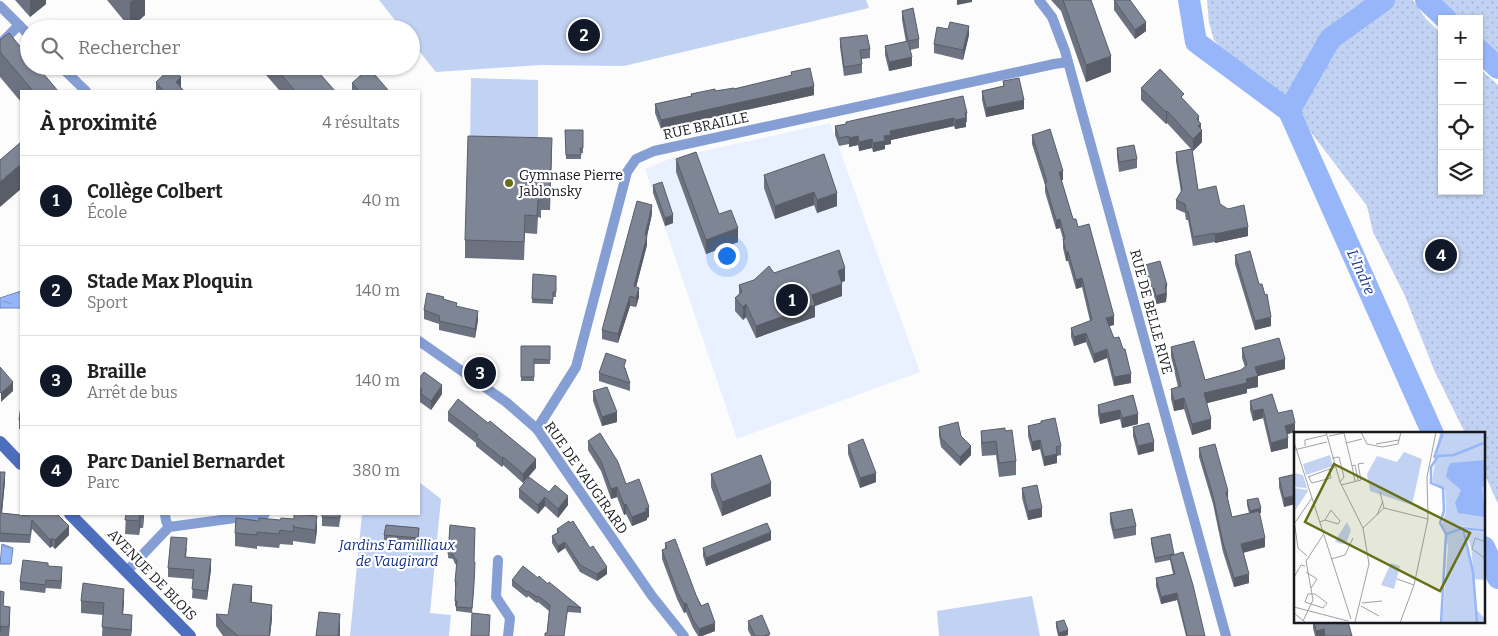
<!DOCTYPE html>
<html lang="fr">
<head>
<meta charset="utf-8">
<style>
  body { margin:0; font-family:Bitter,serif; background:#f2f2f2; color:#222 }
  .controls { position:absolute; right:15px; top:15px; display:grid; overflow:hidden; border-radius:0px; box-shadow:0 1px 4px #0004 }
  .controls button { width:45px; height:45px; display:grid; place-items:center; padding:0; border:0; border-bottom:1px solid #e0e0e0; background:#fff; color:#222; font:25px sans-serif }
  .you { position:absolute; left:726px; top:255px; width:18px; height:18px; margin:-12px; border:4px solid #fff; border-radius:50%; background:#1a73e8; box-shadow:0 0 0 8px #1a73e833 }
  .badge { display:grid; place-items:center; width:32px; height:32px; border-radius:50%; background:#111827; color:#fff; font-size:16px; font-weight:700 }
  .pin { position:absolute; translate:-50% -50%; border:2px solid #fff; box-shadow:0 1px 5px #0006 }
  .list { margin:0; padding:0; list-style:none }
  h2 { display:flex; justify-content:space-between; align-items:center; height:65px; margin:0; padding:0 20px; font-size:21px }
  h2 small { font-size:16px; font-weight:400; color:#767676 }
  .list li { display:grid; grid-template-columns:32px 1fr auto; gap:15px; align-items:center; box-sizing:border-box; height:90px; padding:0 20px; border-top:1px solid #e0e0e0 }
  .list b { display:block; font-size:19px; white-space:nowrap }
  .list p { margin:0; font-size:16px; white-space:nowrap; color:#767676 }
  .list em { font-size:16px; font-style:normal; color:#767676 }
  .icon { flex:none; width:28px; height:28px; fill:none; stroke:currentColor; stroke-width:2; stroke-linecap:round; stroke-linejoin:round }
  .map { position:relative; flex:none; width:1498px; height:636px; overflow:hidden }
  .search { position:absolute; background:#fff; box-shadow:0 1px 4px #0004; left:20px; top:20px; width:400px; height:55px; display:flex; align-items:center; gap:12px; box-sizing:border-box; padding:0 18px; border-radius:28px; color:#767676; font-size:19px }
  .panel { position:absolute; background:#fff; box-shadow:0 1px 4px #0004; left:20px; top:90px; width:400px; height:425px; border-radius:0px }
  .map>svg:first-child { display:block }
  .built { fill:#e9f0ff }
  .park { fill:url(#park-dots) }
  .garden { fill:#c2d2f3 }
  .water { fill:url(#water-ripples); stroke:#7187b8 }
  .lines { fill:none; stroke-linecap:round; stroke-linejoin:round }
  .river { stroke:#97b6fa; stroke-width:22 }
  .minor { stroke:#859ed4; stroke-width:10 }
  .secondary { stroke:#4d6ebc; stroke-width:12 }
  .wall { fill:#6c7280 }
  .shaded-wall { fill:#585d68 }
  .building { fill:#7e8595; stroke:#585d68 }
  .poi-dot { fill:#676f17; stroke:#fff; stroke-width:2 }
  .labels { text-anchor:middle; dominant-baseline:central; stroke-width:4.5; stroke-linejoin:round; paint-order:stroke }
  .street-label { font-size:14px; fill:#17191f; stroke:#fff }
  .poi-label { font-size:14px; fill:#17191f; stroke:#fff; text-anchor:start }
  .park-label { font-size:14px; font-style:italic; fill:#102d8a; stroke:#fff }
  .water-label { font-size:15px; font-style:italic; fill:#193896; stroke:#fff }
  .inset-river { fill:none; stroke:#97b6fa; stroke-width:2.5 }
  .inset-road { fill:none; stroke:#a0a1a4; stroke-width:1 }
  .view { fill:#676f17; fill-opacity:0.15; stroke:#676f17; stroke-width:2.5 }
  .inset-edge { fill:none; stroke:#17191f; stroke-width:2.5 }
</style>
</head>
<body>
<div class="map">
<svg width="1498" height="636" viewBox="0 0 1498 636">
  <defs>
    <pattern id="park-dots" width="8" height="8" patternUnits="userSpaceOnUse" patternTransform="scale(1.25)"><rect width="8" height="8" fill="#c2d2f3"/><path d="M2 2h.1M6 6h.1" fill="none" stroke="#a6b4d0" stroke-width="1.8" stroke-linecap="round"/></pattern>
    <pattern id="water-ripples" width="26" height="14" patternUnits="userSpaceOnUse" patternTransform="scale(1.25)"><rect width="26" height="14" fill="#97b6fa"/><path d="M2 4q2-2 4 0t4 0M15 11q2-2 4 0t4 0" fill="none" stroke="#819cd6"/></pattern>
  </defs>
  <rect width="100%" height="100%" fill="#fcfcfc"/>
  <polygon class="built" points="830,123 920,372 737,439 645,169 672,158"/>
  <g class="park">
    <polygon points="1207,0 1413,0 1426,19 1442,34 1442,191 1479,191 1479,68 1498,85 1498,504 1484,473 1484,434 1465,433 1434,370 1405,296 1373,232 1367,206 1278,89 1270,90 1256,84 1214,40 1209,23"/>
    <polygon points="1440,0 1498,0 1498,53 1479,38 1479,19 1458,19"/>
  </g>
  <g class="garden">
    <polygon points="379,0 866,0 869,8 624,66 541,65 436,72 411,41 411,29 402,29"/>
    <polygon points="471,78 538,80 538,149 470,146"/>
    <polygon points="419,482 441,499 430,613 451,615 449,636 350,636 362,514 419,514"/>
    <polygon points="1032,596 1040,636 939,636 937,611"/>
  </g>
  <g class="water">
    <polygon points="21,291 21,308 0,308 0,298"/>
    <polygon points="2,544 13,548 11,564 0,564"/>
  </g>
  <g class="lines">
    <g class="river">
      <polyline points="1189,0 1196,42 1289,111 1433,434"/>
      <polyline points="1426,0 1446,19"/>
      <polyline points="1479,50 1498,68"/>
      <polyline points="1289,111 1330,39 1384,0"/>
      <polyline points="1484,547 1498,578"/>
    </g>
    <g class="minor">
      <polyline points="1039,0 1052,17 1065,51 1226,636"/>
      <polyline points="0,6 29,35"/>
      <polyline points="0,44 19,25"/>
      <polyline points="60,66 86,91"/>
      <polyline points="419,341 506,402 537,429 652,596 684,636"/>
      <polyline points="537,429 576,367 627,172 636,159 654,151 1054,64 1068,62"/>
      <polyline points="165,514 166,521 169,527"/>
      <polyline points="498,560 496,597 510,618 508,636"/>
      <polyline points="127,571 169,527 265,514"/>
    </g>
    <g class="secondary">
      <polyline points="0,442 21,464"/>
      <polyline points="70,514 190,636"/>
    </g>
  </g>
  <g class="wall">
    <polygon points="15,0 46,0 46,4 30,17"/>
    <polygon points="107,0 145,0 145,15 130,28"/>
    <polygon points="1051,0 1091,0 1111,72 1086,82 1061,11"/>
    <polygon points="1114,0 1146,31 1135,39 1114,10"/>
    <polygon points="902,11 919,39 919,48 910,50 912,66 889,71 885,55 885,46 906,42 902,20"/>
    <polygon points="969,35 963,60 934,53 934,44"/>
    <polygon points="840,38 870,49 870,58 862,59 862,73 844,76 840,47"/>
    <polygon points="0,40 58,91 21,91 21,102 0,77"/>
    <polygon points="266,66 313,66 335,91 280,91 266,75"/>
    <polygon points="791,72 814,95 661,129 655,113 655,104 691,96 691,94 734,89 791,76"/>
    <polygon points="1003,81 1024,109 986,117 982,100 982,91 1003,86"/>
    <polygon points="156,82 181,87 180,87 184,91 156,91"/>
    <polygon points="352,83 388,91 352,91"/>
    <polygon points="1141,88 1184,100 1199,122 1201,129 1202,142 1193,151 1192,149 1198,190 1220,204 1248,236 1215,243 1215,242 1193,246 1188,220 1186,220 1185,213 1176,209 1176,200 1181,192 1176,161 1176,152 1191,149 1167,123 1166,124 1141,100"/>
    <polygon points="967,113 967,122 966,122 966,127 955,129 954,126 891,140 891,144 885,145 885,149 873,152 872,148 859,151 858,145 849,147 849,144 839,146 835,135 835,126"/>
    <polygon points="565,130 583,130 583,153 581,153 581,159 566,159"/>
    <polygon points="1032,135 1063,180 1061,180 1073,219 1078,227 1114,325 1109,326 1131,383 1114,386 1107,358 1094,363 1086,342 1074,346 1071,337 1071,328 1090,321 1082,287 1076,289 1068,261 1066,261 1063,248 1063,239 1060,228 1056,229 1045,192 1045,185 1032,144"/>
    <polygon points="1117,148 1137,159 1137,168 1119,172 1117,157"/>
    <polygon points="552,156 550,210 541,210 541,218 538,217 537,234 525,233 524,260 465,258 465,240"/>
    <polygon points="676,159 719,214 738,242 706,254 676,172"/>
    <polygon points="764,175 837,193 837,206 817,213 814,205 775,219 764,188"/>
    <polygon points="653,185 673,223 665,226 653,193"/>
    <polygon points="652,214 647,236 647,245 636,287 639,297 636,307 630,306 618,343 602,339 602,330"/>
    <polygon points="1235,255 1259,284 1271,326 1255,330 1235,264"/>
    <polygon points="1145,265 1167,293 1166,302 1156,304 1154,296 1152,297 1145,274"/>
    <polygon points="774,273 845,281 842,282 842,296 815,306 815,317 756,338 746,317 743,320 735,311 735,298 739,294 739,285"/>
    <polygon points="533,274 556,276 556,297 553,297 553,304 532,303"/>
    <polygon points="444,299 457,306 478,320 475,338 439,330 439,324 424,319 424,310"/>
    <polygon points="521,346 550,346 550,364 534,364 534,381 521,381"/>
    <polygon points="1171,347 1205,380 1241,370 1245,367 1242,358 1242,348 1285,369 1258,376 1258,387 1247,389 1247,393 1207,403 1211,429 1192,435 1184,409 1174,411 1171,399 1171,389 1178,387 1171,357"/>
    <polygon points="626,368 626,370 630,383 630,391 599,381 599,373"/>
    <polygon points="419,378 442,394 431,410 420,402 420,398 419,397"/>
    <polygon points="593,391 617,422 602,426 593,401"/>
    <polygon points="1133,395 1138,424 1122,428 1120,419 1100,424 1098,414 1098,405"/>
    <polygon points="1250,401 1278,413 1295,432 1287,434 1288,448 1271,452 1263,418 1253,421 1250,410"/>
    <polygon points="21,405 21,429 19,429 19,420"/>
    <polygon points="448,412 536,468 523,483 503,465 502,467 476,446 476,443 448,421"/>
    <polygon points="1041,421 1061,446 1061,455 1057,456 1057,463 1044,466 1040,449 1032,451 1028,436 1028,426 1041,423"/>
    <polygon points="939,427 961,436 971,455 960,466 941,447 939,436"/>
    <polygon points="1133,427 1154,451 1138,455 1133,436"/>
    <polygon points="981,431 1005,431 1016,461 1016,475 999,477 996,455 982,456 981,444"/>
    <polygon points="588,441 626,484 649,517 647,518 647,520 632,526 626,514 624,515 617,497 611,499 601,471 588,450"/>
    <polygon points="848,445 876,482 860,488 848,454"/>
    <polygon points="1199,448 1228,500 1232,517 1249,513 1247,505 1247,500 1261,513 1259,513 1265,547 1243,553 1249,583 1234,587 1223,552 1213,504 1199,457"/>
    <polygon points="0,472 5,481 2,513 28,516 28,514 57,514 69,535 55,549 52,546 50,548 32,529 30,543 0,542"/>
    <polygon points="711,474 771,496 722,516 711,487"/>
    <polygon points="1296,474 1284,507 1279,487 1279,478"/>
    <polygon points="1022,488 1042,517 1028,520 1022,498"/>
    <polygon points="519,489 568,505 558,518 545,506 538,514 519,498"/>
    <polygon points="1110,513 1136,526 1136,535 1114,539 1110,522"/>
    <polygon points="126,514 150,514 149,515 144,515 143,528 140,528 139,535 125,534"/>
    <polygon points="322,514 341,514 339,527 322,526"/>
    <polygon points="259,521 317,530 315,544 293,541 293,540 293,545 280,544 279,548 257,546 257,549 235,546 235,533"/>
    <polygon points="450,525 474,562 474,589 472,613 456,611 456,606 455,606 455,601 456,587 455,587 455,582 457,565 455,564 453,559 448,558"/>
    <polygon points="419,528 418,543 384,540 384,535"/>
    <polygon points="557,529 607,574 597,581 580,572 565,548 558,553 552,543 552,536 557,533"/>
    <polygon points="1151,538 1174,554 1205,636 1186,636 1177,600 1161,604 1156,586 1156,578 1173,574 1170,560 1155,563 1151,543"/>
    <polygon points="771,540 706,566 703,556 703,548"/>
    <polygon points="665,543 696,595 715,631 702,636 698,636 693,628 686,612 684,613 677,599 662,559 662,550 665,549"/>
    <polygon points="187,547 186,557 211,569 207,600 192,598 193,579 168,577 168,568"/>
    <polygon points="48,566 62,576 61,589 46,588 45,593 20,590 20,582"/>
    <polygon points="538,578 548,584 581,608 581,613 568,612 547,633 549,611 538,602 537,603 528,596 527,598 512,586 512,580"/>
    <polygon points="0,591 4,601 3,606 10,616 9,636 0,636"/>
    <polygon points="252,599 251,603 272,618 270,636 223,636 216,626 216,614 228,615"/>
    <polygon points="81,601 124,601 123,614 132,628 131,636 102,636 103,615 81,613"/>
    <polygon points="748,621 770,636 751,636 748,630"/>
    <polygon points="1056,622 1068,635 1064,636 1058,636 1056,627"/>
    <polygon points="1313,622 1339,622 1339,624 1352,636 1315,636 1313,628"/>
  </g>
  <g class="shaded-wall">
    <polygon points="30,0 46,0 46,4 30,17"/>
    <polygon points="133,0 145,0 145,15 130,28 130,2"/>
    <polygon points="957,0 972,0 972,2 957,5"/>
    <polygon points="1146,22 1146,31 1135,39 1135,30"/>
    <polygon points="969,26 969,35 963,60 963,50"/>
    <polygon points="1111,56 1111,72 1086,82 1086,65"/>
    <polygon points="912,57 912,66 889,71 889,62"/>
    <polygon points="181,77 181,87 176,91 176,82"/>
    <polygon points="814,86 814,95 661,129 661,120"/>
    <polygon points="1024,100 1024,109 986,117 986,108"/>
    <polygon points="1167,111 1167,123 1166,124 1166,112"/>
    <polygon points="1199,116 1199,125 1201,124 1201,131 1202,130 1202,142 1193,151 1193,139 1197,119"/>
    <polygon points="954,118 954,126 891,140 891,144 885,145 885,149 873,152 873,143 890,131"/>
    <polygon points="966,118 966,127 955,129 955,120"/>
    <polygon points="858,136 858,145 849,147 849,138"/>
    <polygon points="872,139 872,148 859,151 859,142"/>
    <polygon points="21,164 21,189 0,207 0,182"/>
    <polygon points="1063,171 1063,180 1059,181 1059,172"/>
    <polygon points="814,192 814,205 775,219 775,206"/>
    <polygon points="837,193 837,206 817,213 817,200"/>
    <polygon points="652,205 652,214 647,236 647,245 634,295 634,286"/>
    <polygon points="673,215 673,223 665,226 665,218"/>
    <polygon points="1060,219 1060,228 1056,229 1056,220"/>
    <polygon points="1248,227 1248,236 1215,243 1215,234"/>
    <polygon points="738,228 738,242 706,254 706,240"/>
    <rect x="1066" y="252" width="2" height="9"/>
    <polygon points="845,268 845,281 838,283 838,271"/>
    <polygon points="1082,278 1082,287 1076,289 1076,280"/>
    <polygon points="842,284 842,296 815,306 815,317 756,338 756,326 812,295"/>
    <polygon points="1165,285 1167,285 1166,302 1156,304 1156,296"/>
    <polygon points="639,288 639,297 636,307 636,298"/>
    <polygon points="1154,288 1154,296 1152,297 1152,289"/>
    <polygon points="630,296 630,306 618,343 618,334"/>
    <polygon points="746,304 746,317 743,320 743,307"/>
    <polygon points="478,311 478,320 475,338 475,329"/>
    <polygon points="1114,316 1114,325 1106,327 1106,318"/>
    <polygon points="1271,317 1271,326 1255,330 1255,321"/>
    <polygon points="1086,333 1086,342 1074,346 1074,337"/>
    <polygon points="1107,349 1107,358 1094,363 1094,354"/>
    <polygon points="1285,359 1285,369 1258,376 1258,387 1247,389 1247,393 1204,404 1204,393 1246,379 1255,367"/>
    <polygon points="1131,374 1131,383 1114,386 1114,377"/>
    <polygon points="13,382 13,391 1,402 1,393"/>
    <polygon points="442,385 442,394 431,410 431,401"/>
    <polygon points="1184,398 1184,409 1174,411 1174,401"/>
    <polygon points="1263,409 1263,418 1253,421 1253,411"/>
    <polygon points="1120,410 1120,419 1100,424 1100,414"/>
    <polygon points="617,412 617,422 602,426 602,417"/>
    <polygon points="1138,414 1138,424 1122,428 1122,418"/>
    <polygon points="1211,419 1211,429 1192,435 1192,424"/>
    <polygon points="1295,423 1295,432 1285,435 1285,426"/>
    <polygon points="1288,438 1288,448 1271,452 1271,443"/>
    <polygon points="1040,440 1040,449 1032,451 1032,442"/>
    <polygon points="1154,442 1154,451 1138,455 1138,446"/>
    <polygon points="971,446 971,455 960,466 960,457"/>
    <polygon points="1057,454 1057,463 1044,466 1044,457"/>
    <polygon points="503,457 503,465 502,467 502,458"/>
    <polygon points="536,459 536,468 523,483 523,474"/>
    <polygon points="5,472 5,481 1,522 1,513"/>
    <polygon points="876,473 876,482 860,488 860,478"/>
    <polygon points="771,483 771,496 722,516 722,502"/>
    <polygon points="617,487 617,497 611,499 611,489"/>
    <polygon points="1228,491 1228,500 1226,501 1226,492"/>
    <polygon points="1296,495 1296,504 1284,507 1284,498"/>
    <polygon points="568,496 568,505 558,518 558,509"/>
    <polygon points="545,497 545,506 538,514 538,505"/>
    <polygon points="626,504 626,514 624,515 624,505"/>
    <polygon points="649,507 649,517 647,518 647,520 632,526 632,517"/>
    <polygon points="1042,508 1042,517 1028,520 1028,511"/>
    <polygon points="1261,508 1261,513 1250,515 1250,511"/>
    <polygon points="140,514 140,528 139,535 139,521"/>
    <polygon points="143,514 144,514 143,528"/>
    <polygon points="317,516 317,530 315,544 315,530"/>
    <polygon points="69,526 69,535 55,549 55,540"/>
    <polygon points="771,532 771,540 706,566 706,558"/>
    <polygon points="52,538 52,546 50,548 50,540"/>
    <polygon points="1265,538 1265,547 1241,553 1241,544"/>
    <polygon points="565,542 565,548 558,553 558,546"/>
    <polygon points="211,559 211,569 207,600 207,591"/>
    <polygon points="62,567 62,576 61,589 61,581"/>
    <polygon points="607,567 607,574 597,581 597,574"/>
    <polygon points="1249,574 1249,583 1234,587 1234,578"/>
    <polygon points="252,586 252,599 250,615 250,602"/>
    <polygon points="124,589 124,601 122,627 122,614"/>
    <polygon points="1177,593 1177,600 1161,604 1161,597"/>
    <polygon points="686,603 686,612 684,613 684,604"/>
    <polygon points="272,605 272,618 270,636 269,636"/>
    <polygon points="10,607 10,616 9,636 9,627"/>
    <polygon points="340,614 340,636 338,636"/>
    <polygon points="132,615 132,628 131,636 131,630"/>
    <polygon points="715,623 715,631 702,636 699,636 699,629"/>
    <polygon points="1324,629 1324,636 1316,636 1316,631"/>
    <polygon points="1068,630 1068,635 1064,636 1059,636 1059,633"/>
  </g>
  <g class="building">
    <polygon points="1063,0 1091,0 1111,56 1086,65"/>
    <polygon points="1114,0 1130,0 1146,22 1135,30"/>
    <polygon points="913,8 919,39 908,41 902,11"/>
    <polygon points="950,22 969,26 963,50 934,44 937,27 948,29"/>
    <polygon points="9,33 29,57 29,66 37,66 58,91 33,91 0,52 0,40"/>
    <polygon points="867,35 870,49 860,50 862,64 844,67 840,38"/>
    <polygon points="908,41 912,57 889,62 885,46"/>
    <polygon points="274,66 313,66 335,91 295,91"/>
    <polygon points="172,67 181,77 176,82 184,91 163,91 156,82"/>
    <polygon points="369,68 388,90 387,91 359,91 352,83"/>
    <polygon points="810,68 814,86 661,120 655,104 692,96 691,94 715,89 715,91 734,88 734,89 792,75 791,72"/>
    <polygon points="1160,69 1184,94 1181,97 1199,116 1197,119 1201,124 1198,126 1202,130 1193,139 1167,111 1166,112 1141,88"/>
    <polygon points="1019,78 1024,100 986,108 982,91 1004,86 1003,81"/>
    <polygon points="963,96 967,113 965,113 966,118 955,120 954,118 890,131 891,135 884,136 885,141 873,143 872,139 859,142 858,136 849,138 849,136 839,138 835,126 846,124 846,122"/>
    <polygon points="1050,129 1063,171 1059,172 1073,219 1076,219 1078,227 1089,224 1114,316 1106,318 1114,338 1119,337 1123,349 1125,349 1131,374 1114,377 1107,349 1094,354 1086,333 1074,337 1071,328 1092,320 1082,278 1076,280 1068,252 1066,252 1063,239 1065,239 1060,219 1056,220 1045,183 1047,182 1032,135"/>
    <polygon points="565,130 583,130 583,148 580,148 581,155 566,155"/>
    <polygon points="468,136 552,138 550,192 541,192 541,200 538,200 537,216 525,215 524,242 465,240"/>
    <polygon points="21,142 21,164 0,182 0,160"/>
    <polygon points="1134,145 1137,159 1119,162 1117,148"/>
    <polygon points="1192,149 1198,190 1216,186 1220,204 1228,209 1244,205 1248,227 1215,234 1215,233 1193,237 1188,211 1186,211 1185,204 1176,200 1182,190 1176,152"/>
    <polygon points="696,152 719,214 731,210 738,228 706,240 676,159"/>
    <polygon points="824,154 837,193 817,200 814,192 775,206 764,175"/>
    <polygon points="662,182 673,215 665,218 653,185"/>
    <polygon points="637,201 652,205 645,235 647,236 634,286 639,288 636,298 630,296 618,334 602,330"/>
    <polygon points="839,250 845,268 838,271 842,284 812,295 815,305 756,326 746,304 743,307 735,298 742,292 739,285 754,280 769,266 774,273"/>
    <polygon points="1250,251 1259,284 1262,284 1265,295 1267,294 1271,317 1255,321 1235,255"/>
    <polygon points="1160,261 1167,285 1165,285 1166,293 1156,296 1154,288 1152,289 1145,265"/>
    <polygon points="533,274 556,276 556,292 553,292 553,300 532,299"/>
    <polygon points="427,293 444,297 443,299 457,303 456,306 478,311 475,329 439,321 440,316 424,310"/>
    <polygon points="1279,338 1285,359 1255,367 1258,376 1246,379 1247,383 1204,393 1211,419 1192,424 1184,398 1174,401 1171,389 1181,386 1171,347 1194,341 1205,380 1241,370 1247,365 1242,348"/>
    <polygon points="521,346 550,346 550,360 534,359 534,377 521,377"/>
    <polygon points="606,353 626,360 624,366 630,383 599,373"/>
    <polygon points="0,367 13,382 1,393 0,392"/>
    <polygon points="424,372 442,385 431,401 420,393 422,390 419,388 419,378"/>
    <polygon points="607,387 617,412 602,417 593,391"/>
    <polygon points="1272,394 1278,413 1292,410 1295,423 1285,426 1288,438 1271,443 1263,409 1253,411 1250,401"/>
    <polygon points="1133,395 1138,414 1122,418 1120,410 1100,414 1098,405"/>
    <polygon points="458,399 488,423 490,421 536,459 523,474 503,457 502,458 476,437 478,435 448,412"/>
    <polygon points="21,405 21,420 19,420"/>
    <polygon points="1055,418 1061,446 1056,447 1057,454 1044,457 1040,440 1032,442 1028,426 1041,423 1041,421"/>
    <polygon points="958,422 961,436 971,446 960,457 941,438 939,427"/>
    <polygon points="1149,423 1154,442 1138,446 1133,427"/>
    <polygon points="1005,428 1005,431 1012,430 1016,461 999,463 996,441 982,443 981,431"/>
    <polygon points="600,433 618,462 626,484 639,479 649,507 645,509 647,511 632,517 626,504 624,505 617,487 611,489 601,461 588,441"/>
    <polygon points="863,439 876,473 860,478 848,445"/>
    <polygon points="1215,444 1228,491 1226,492 1232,517 1259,511 1265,538 1241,544 1249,574 1234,578 1223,543 1213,496 1199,448"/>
    <polygon points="761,455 771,483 722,502 711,474"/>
    <polygon points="0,472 5,472 1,513 29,516 29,514 57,514 69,526 55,540 52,538 50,540 32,520 30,535 0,533"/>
    <polygon points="1296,474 1296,495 1284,498 1279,478"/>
    <polygon points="529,477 549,492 555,485 568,496 558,509 545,497 538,505 519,489"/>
    <polygon points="1037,485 1042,508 1028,511 1022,488"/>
    <polygon points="1258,498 1261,508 1250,511 1247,500"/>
    <polygon points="1132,509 1136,526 1114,530 1110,513"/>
    <polygon points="126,514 143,514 140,514 139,521 125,520"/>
    <polygon points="294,514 317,516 315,530 293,527 294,525 293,532 280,530 279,534 257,532 257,535 235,533 236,518 259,521 259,518 280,520 281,518 294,519"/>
    <polygon points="322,514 340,514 339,518 322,517"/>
    <polygon points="569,521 570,523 573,521 590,548 593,546 607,567 597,574 580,565 565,542 558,546 552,536 559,532 557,529"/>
    <polygon points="767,523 771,532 706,558 703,548"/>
    <polygon points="386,525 419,528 418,538 384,535"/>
    <polygon points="450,525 475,528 474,562 475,562 474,584 472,608 456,607 457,601 455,601 456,582 455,582 457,560 455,559 453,554 448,554"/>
    <polygon points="1170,534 1174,554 1155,558 1151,538"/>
    <polygon points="171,537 187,538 185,557 211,559 207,591 192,589 194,570 168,568"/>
    <polygon points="675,539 696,595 701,606 708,603 715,623 699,629 693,620 686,603 684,604 677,591 662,550 667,548 665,543"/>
    <polygon points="1183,552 1193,585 1205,636 1187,636 1177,593 1161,597 1156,578 1175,574 1170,556"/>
    <polygon points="23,560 48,563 48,566 62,567 61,581 46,580 45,585 20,582"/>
    <polygon points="523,566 538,578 539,576 548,584 549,582 581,608 568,606 564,636 545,636 545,633 547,633 550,605 538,596 537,597 528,591 527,592 512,580"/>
    <polygon points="83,583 124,589 122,614 132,615 131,630 102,627 104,603 81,601"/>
    <polygon points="233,584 252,586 250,602 272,605 269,636 238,636 224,624 216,614 228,615"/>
    <polygon points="0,591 4,592 3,606 10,607 9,627 1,626 0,632"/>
    <polygon points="319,612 340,614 338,636 316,636"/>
    <polygon points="472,613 490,615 489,636 471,636"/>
    <polygon points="762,615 770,634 764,636 755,636 748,621"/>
    <polygon points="1064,620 1068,630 1059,633 1056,622"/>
    <polygon points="1314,622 1339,622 1339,624 1348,622 1352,636 1325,636 1324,629 1316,631"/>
  </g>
  <circle class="poi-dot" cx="509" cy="183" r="5"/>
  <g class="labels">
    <g class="street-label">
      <text transform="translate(706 126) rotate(-12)">RUE BRAILLE</text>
      <text transform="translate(1151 312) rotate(75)">RUE DE BELLE RIVE</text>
      <text transform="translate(586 478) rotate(55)">RUE DE VAUGIRARD</text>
      <text transform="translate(152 575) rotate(46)">AVENUE DE BLOIS</text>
    </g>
    <g class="poi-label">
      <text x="519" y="175">Gymnase Pierre<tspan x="519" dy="16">Jablonsky</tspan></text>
    </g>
    <g class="park-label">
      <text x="397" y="545">Jardins Familliaux<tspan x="397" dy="16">de Vaugirard</tspan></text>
    </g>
    <g class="water-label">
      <text transform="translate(1361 272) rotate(66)">L'Indre</text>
    </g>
  </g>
  <g transform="translate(1294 432)">
    <rect width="191" height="191" fill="#fcfcfc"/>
    <path d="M 36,23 L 39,34 L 12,43 L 9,32 ZM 0,41 L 9,43 L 14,59 L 0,80 L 4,67 L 13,58 L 12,56 L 0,55 Z" fill="#c2d2f3"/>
    <path d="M 0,56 L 13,58 L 0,76 Z" fill="#c2d2f3"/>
    <path d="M 146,0 L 191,0 L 191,98 L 168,94 L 179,141 L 181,176 L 191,187 L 190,191 L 148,191 L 154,114 L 148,92 L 152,80 L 151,58 L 138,49 ZM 170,97 L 191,101 L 191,148 L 180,147 L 177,115 Z" fill="#c2d2f3"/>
    <path d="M 110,20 L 128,27 L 118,73 L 76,59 L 73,42 L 83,24 L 103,30 ZM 53,90 L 57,98 L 53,109 L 50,112 L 44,111 L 41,109 ZM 97,131 L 106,134 L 100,157 L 87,153 Z" fill="#c2d2f3"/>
    <path d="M 191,28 L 191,54 L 188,55 L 191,85 L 164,81 L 161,71 L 167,58 L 152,45 L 154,35 L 157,31 Z" fill="#97b6fa"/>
    <path class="inset-river" d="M 140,26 L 149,0M 152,102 L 169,96M 147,191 L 152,102 L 146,91 L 150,79 L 149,56 L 137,51 L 137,35 L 144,24 L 160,23 L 192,10M 183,191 L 179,140 L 169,96 L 192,99"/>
    <path class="inset-road" d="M 32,0 L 46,50 L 69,96 L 75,132 L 61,190M 67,0 L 73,12 L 88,15 L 104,12 L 107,0M 35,4 L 50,1 L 58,34M 0,10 L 57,187M 52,11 L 68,7M 82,12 L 105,8M 11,14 L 11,8 L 32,3M 0,18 L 33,10M 38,26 L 45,25 L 50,45 L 46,50M 61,33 L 58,34 L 61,49M 61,33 L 64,48M 14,44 L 18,51 L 37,46 L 35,37M 14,45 L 41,35M 47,53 L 67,48 L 64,32 L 70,31M 86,60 L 90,76M 83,83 L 89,69M 0,88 L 4,116 L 13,124M 26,90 L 31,88 L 44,92 L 46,89 L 37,78 L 31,88M 0,92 L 18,66M 69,96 L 90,76 L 134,87M 192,110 L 181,106 L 178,117 L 192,127M 37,127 L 51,123 L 59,106M 12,140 L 23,147 L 17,156M 0,145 L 7,133 L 11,134M 103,147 L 120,153M 14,162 L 21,162 L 33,171 L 29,176 L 11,170 ZM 68,171 L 88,169M 67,174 L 85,184M 0,175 L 54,189M 0,181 L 12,191M 9,189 L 19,168 L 12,129 L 29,103M 106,191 L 120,153 L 134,87 L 133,45 L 142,0"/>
    <path class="view" d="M 40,32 L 176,101 L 146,159 L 11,90 Z"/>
    <rect width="191" height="191" class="inset-edge"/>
  </g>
</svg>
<div class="controls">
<button>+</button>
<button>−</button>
<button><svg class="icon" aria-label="locate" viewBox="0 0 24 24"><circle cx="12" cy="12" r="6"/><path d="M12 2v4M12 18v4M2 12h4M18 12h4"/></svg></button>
<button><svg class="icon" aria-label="layers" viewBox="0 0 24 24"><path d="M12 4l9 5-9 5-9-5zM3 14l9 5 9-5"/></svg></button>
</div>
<div class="you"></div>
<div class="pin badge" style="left:792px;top:300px">1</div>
<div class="pin badge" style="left:584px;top:35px">2</div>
<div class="pin badge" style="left:480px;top:373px">3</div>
<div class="pin badge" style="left:1441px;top:255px">4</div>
<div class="search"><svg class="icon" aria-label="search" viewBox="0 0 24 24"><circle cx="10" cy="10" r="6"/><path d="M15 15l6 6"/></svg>Rechercher</div>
<section class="panel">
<h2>À proximité<small>4 résultats</small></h2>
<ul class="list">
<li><span class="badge">1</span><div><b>Collège Colbert</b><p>École</p></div><em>40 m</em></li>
<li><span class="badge">2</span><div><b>Stade Max Ploquin</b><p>Sport</p></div><em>140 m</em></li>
<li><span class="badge">3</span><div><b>Braille</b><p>Arrêt de bus</p></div><em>140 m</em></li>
<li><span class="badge">4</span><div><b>Parc Daniel Bernardet</b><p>Parc</p></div><em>380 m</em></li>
</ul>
</section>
</div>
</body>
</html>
